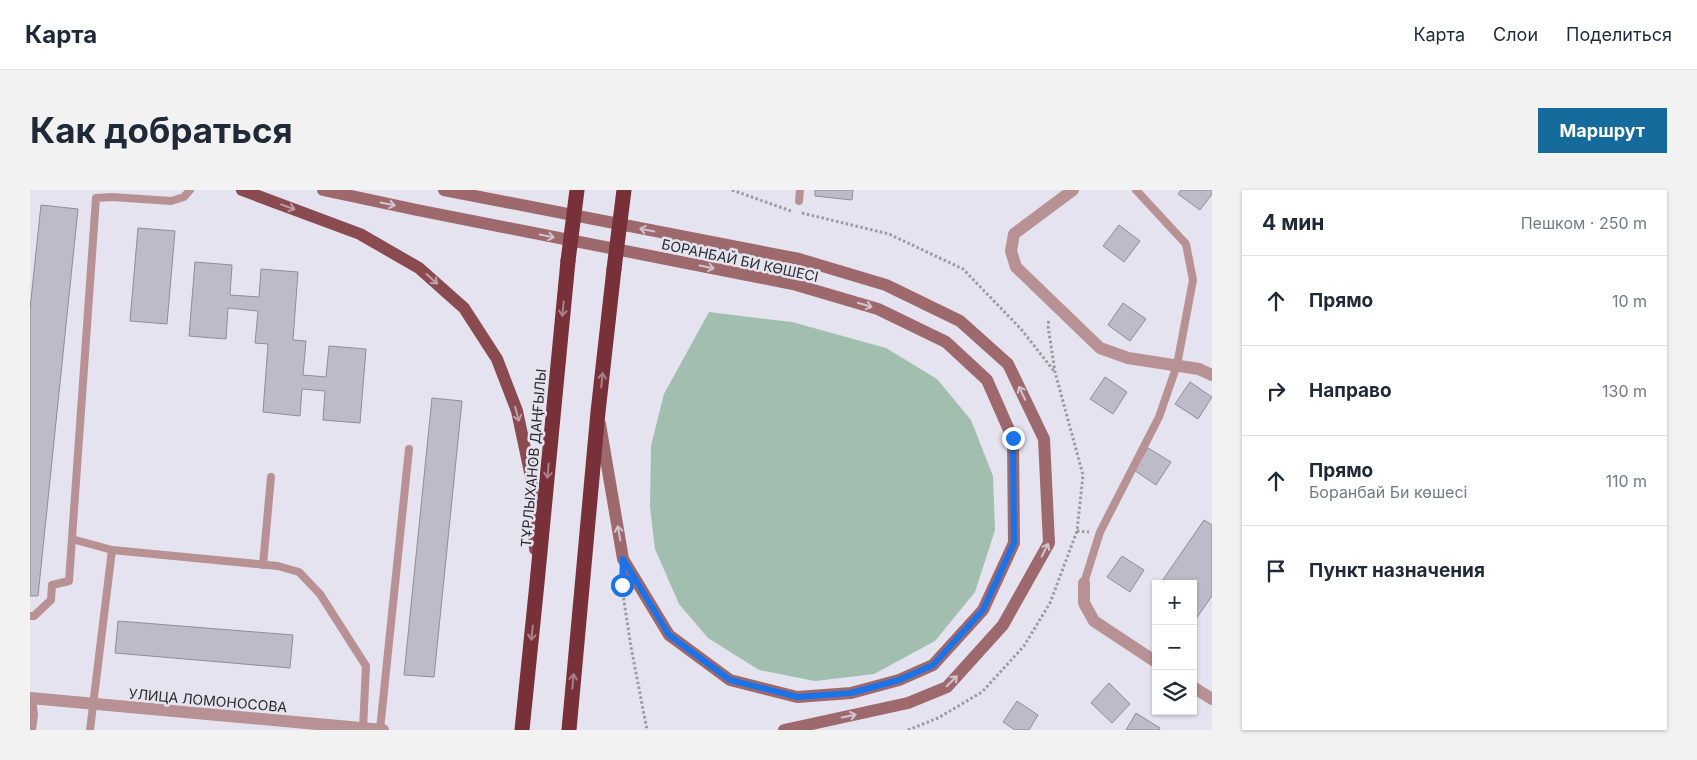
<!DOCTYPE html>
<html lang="ru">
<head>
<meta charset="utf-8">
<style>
  body { margin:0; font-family:Inter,sans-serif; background:#f2f2f3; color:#1f2937 }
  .controls { position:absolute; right:15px; bottom:15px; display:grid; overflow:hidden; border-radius:0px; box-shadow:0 1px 4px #0004 }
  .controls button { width:45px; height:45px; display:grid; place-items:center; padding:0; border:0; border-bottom:1px solid #e0e1e3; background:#fff; color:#1f2937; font:25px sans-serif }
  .stop { position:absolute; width:15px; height:15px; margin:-11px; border:4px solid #1a73e8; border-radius:50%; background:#fff }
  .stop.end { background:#1a73e8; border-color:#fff; box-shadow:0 1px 5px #0008 }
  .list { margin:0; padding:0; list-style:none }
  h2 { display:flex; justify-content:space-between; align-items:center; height:65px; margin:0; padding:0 20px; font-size:21px }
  h2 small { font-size:16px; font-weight:400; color:#747a83 }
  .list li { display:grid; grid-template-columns:32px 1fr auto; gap:15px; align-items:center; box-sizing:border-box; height:90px; padding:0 20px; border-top:1px solid #e0e1e3 }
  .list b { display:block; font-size:19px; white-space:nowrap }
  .list p { margin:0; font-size:16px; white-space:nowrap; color:#747a83 }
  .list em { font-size:16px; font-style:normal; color:#747a83 }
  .icon { flex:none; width:28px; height:28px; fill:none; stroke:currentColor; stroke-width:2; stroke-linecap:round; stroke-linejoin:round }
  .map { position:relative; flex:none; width:1182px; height:540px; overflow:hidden; border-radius:0px }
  header { display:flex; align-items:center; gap:30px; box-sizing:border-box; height:70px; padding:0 25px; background:#fff; border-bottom:1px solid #e0e1e3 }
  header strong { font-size:24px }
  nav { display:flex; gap:28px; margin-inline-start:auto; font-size:18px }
  .intro { display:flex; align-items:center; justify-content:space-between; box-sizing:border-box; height:120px; padding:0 30px }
  h1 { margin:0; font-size:35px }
  .button { padding:12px 22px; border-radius:0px; background:#156b9b; color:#fff; font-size:18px; font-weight:700 }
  main { display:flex; gap:30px; padding:0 30px }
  aside { flex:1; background:#fff; border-radius:0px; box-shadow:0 1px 4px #0004 }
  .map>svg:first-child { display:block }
  .green { fill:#a1beaf }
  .building { fill:#bcbbc7; stroke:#8e8d98 }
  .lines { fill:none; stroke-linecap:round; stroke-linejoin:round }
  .path { stroke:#9b9aa3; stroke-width:3; stroke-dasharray:2.5 2.5; stroke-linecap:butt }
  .lane { stroke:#b79193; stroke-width:8 }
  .street { stroke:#b79193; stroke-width:12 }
  .secondary { stroke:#9e696c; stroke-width:12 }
  .primary { stroke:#8a4b50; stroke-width:12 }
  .highway { stroke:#783139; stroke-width:15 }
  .highway-bridge { stroke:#783139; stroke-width:15 }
  .oneway { stroke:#d2c4ce }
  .oneway2 { stroke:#bc9fa7 }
  .oneway3 { stroke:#a9818b }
  .route { stroke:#1a73e8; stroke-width:6 }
  .labels { text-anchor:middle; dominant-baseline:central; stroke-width:5; stroke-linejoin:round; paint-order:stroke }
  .street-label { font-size:14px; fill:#2a2a2e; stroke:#e4e3ef }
</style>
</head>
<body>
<header>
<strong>Карта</strong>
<nav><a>Карта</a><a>Слои</a><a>Поделиться</a></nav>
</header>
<div class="intro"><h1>Как добраться</h1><a class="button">Маршрут</a></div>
<main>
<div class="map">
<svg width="1182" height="540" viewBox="0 0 1182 540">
  <rect width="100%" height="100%" fill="#e4e3ef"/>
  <polygon class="green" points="679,122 762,132 856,158 907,189 941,230 963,286 965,340 945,402 905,451 844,484 785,491 729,480 678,448 649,414 625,359 620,317 621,256 634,204"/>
  <g class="building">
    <polygon points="785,0 823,0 822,10 785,6"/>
    <polygon points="1151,0 1182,0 1182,4 1170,20 1148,4"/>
    <polygon points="11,15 48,19 8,406 0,406 0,119"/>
    <polygon points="1089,35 1110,51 1094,72 1073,56"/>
    <polygon points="108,38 145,41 137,134 100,131"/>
    <polygon points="165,72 202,75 200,105 229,107 231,79 268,82 263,150 276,151 273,185 296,187 299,156 336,159 330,233 293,230 295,201 272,199 270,226 233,222 238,154 225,153 228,121 198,118 196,149 159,146"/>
    <polygon points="1093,113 1116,129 1100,151 1078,135"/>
    <polygon points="1075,187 1097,202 1083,224 1060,209"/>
    <polygon points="1160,192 1182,207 1168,229 1145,214"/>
    <polygon points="402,208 432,211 404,487 374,485"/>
    <polygon points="1118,258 1141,272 1126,295 1104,280"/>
    <polygon points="1174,330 1182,335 1182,406 1163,433 1163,394 1130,394"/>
    <polygon points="1092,366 1114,380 1100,402 1077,387"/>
    <polygon points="88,431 263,445 260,478 85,463"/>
    <polygon points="1079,493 1100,514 1082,533 1061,513"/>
    <polygon points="987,511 1008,525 999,540 985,540 973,532"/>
    <polygon points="1106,523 1130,538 1129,540 1096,540"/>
  </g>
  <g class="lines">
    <g class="path">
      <polyline points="702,0 761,21"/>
      <polyline points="772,23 859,44 933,79 991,139 1024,181"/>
      <polyline points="1047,341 1059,342"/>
      <polyline points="592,398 601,457 617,540"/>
      <polyline points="878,540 908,528 952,502 994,456 1020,413 1047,341 1053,285 1025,182 1018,136 1019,129"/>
    </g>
    <g class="lane">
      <polyline points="769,11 770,0"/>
      <polyline points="42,349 82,360 60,540"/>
      <polyline points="82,360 248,376 269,382 290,404 336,476 333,539"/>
      <polyline points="233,375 241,287"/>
      <polyline points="1054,393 1070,342 1129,227 1147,175 1163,90 1156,54 1106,0"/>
      <polyline points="0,426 4,426 21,410 22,395 39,391 66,8 82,7 141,11 154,7 160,0"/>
      <polyline points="2,508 4,525 2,540"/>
      <polyline points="350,540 379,259"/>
    </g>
    <g class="street">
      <polyline points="1043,0 984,44 981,61 986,77 1070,158 1098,168 1169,179 1182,185"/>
      <polyline points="1054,393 1054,413 1064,431 1126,472"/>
      <polyline points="1163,497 1182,509"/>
      <polyline points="0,508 353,540"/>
    </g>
    <g class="secondary">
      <polyline points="293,0 387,20 763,94 848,119 916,152 957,190 983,249 984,353 953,420 903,475 869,490 821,503 767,507 700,490 639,445 593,369 570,234"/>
      <polyline points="414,0 769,69 856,95 930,131 978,174 1014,249 1019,353 973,435 917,497 878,513 754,540"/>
    </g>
    <polyline class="primary" points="212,0 330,44 389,78 434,118 467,169 487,221 501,287 505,359"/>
    <g class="highway">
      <polyline points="492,540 507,393 538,71"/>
      <polyline points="539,540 568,222 584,79"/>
    </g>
    <g class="highway-bridge">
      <polyline points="538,71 547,0"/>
      <polyline points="584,79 594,0"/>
    </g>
  </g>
  <defs><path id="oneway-shaft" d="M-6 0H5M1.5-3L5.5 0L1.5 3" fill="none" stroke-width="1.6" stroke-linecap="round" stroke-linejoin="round" transform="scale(1.25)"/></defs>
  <g class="oneway">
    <use href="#oneway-shaft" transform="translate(358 14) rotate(12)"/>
    <use href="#oneway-shaft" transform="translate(617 40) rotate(-169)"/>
    <use href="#oneway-shaft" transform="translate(517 46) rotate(11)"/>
    <use href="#oneway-shaft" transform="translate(677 77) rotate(11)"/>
    <use href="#oneway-shaft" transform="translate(835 115) rotate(17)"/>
    <use href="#oneway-shaft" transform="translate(992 203) rotate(-115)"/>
    <use href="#oneway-shaft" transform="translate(589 343) rotate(-100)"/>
    <use href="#oneway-shaft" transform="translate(1015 360) rotate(-63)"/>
    <use href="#oneway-shaft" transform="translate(922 491) rotate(-45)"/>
    <use href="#oneway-shaft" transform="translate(819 526) rotate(-12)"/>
  </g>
  <g class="oneway2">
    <use href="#oneway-shaft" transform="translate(258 17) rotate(20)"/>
    <use href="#oneway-shaft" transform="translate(402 89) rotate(42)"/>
    <use href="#oneway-shaft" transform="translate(487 224) rotate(75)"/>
  </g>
  <g class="oneway3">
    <use href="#oneway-shaft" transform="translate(533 119) rotate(95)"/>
    <use href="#oneway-shaft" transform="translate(572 190) rotate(-84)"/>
    <use href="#oneway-shaft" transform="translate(518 281) rotate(95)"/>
    <use href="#oneway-shaft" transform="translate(502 443) rotate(96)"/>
    <use href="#oneway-shaft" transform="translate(543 491) rotate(-85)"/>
  </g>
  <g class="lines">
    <polyline class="route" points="592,395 593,369 639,445 700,490 768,507 821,503 869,490 903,475 953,420 984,353 983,248"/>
  </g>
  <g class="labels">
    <g class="street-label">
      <text transform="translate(710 70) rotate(12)">БОРАНБАЙ БИ КӨШЕСІ</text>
      <text transform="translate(503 268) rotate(-85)">ТҰРЛЫХАНОВ ДАҢҒЫЛЫ</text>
      <text transform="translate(178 510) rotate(5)">УЛИЦА ЛОМОНОСОВА</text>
    </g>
  </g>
</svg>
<div class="controls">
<button>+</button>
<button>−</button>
<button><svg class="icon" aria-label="layers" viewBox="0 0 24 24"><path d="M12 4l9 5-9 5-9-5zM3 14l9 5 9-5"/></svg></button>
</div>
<div class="stop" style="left:592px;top:395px"></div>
<div class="stop end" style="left:983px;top:248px"></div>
</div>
<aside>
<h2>4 мин<small>Пешком · 250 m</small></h2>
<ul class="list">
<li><svg class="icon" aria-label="ahead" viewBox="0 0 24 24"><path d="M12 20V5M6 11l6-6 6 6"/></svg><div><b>Прямо</b></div><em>10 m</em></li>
<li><svg class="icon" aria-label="right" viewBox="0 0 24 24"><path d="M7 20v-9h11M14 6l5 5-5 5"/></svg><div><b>Направо</b></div><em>130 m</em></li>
<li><svg class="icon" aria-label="ahead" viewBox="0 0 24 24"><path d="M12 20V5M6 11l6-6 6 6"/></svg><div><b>Прямо</b><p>Боранбай Би көшесі</p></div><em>110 m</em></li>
<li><svg class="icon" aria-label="arrive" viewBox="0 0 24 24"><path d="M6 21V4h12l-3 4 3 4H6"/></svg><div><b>Пункт назначения</b></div></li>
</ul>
</aside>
</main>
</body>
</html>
